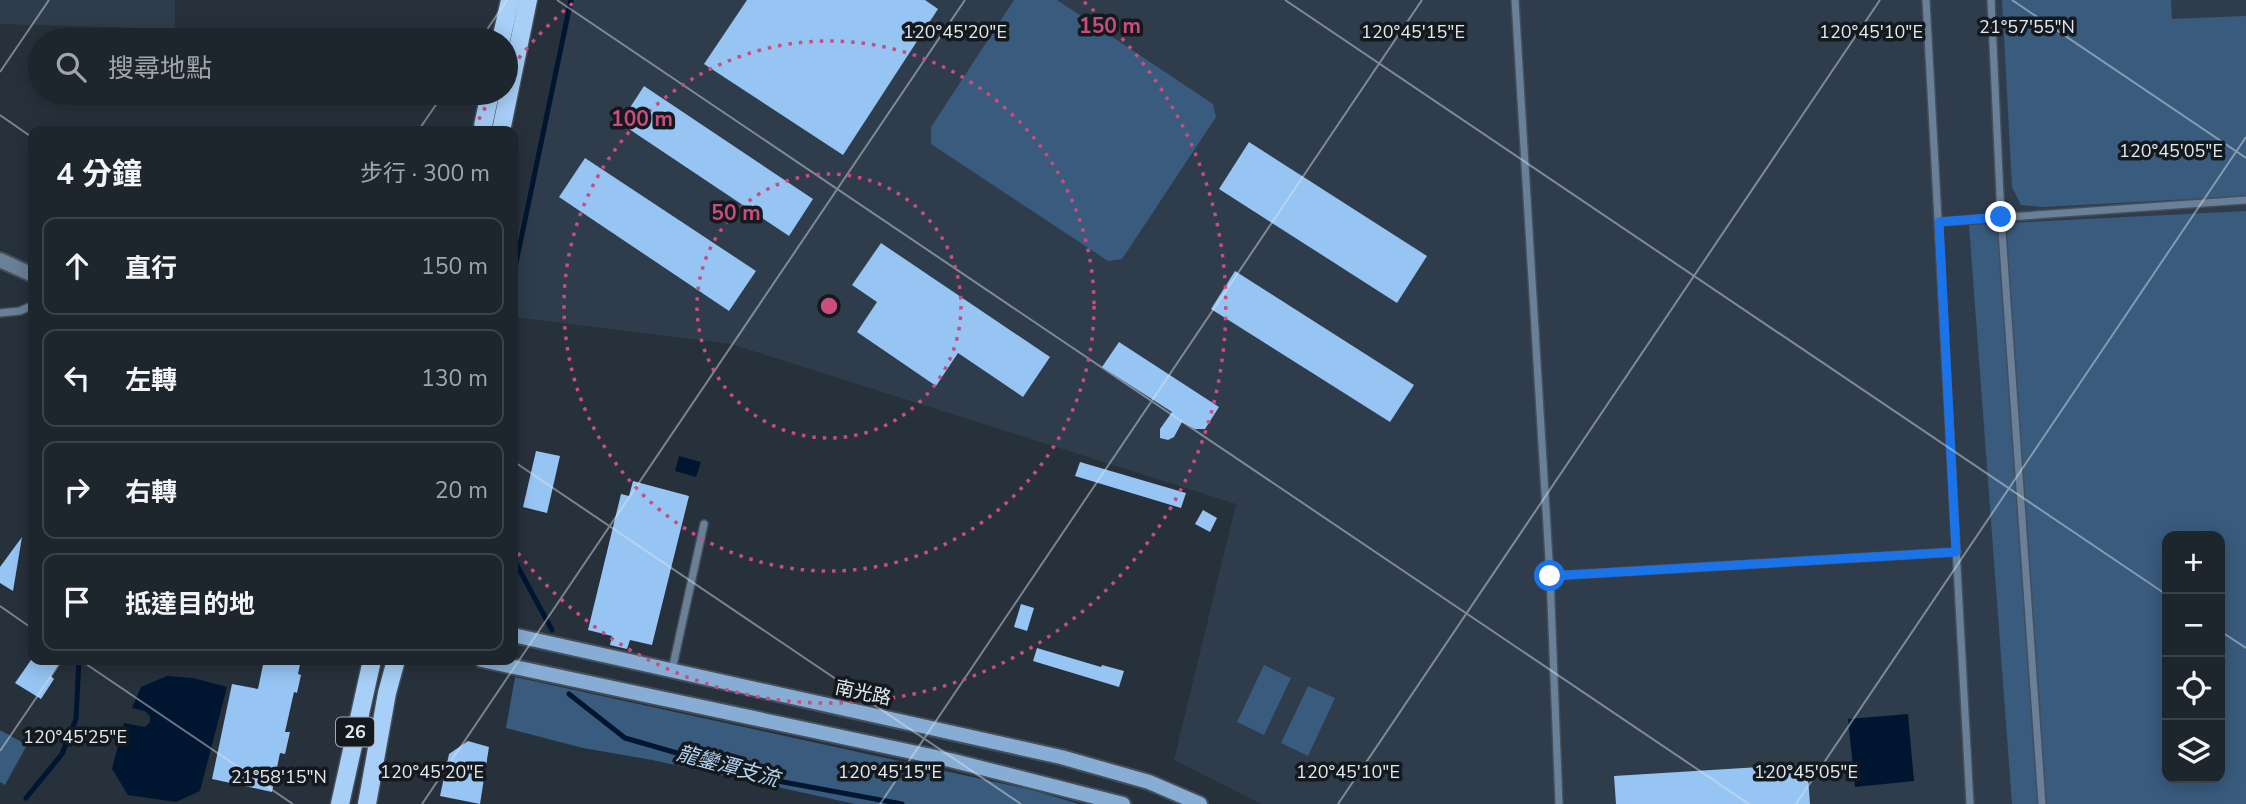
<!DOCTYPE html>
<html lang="zh-TW">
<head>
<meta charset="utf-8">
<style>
  body { margin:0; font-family:"Nunito Sans","Noto Sans TC",sans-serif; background:#252d35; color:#f1f3f6 }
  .controls { position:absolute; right:21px; bottom:21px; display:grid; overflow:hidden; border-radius:14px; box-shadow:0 4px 18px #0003 }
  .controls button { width:63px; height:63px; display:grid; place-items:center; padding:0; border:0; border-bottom:2px solid #3b4249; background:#1d252d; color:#f1f3f6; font:35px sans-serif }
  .stop { position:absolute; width:21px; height:21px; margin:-16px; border:5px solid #1a73e8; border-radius:50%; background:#fff }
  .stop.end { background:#1a73e8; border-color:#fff; box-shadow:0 2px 7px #0008 }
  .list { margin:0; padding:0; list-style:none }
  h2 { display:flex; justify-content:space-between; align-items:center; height:91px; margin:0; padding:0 28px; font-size:30px }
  h2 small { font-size:23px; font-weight:400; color:#a0a5aa }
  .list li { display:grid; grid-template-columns:46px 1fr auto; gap:21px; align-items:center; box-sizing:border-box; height:98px; margin:0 14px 14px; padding:0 14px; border:2px solid #3b4249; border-radius:14px }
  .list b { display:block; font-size:26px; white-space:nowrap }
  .list em { font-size:23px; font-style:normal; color:#a0a5aa }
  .icon { flex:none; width:38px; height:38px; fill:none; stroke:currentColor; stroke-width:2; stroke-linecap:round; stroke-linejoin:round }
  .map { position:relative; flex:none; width:2246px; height:804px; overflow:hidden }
  .search { position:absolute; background:#1d252d; box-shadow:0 4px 18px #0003; left:28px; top:28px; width:490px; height:77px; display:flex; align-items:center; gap:18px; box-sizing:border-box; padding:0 24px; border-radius:38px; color:#a0a5aa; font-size:26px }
  .panel { position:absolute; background:#1d252d; box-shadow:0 4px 18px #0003; left:28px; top:126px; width:490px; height:539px; border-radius:14px }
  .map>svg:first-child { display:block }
  .built { fill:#2e3c4c; fill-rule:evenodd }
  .green { fill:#395b7d; fill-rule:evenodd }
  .water { fill:#001630 }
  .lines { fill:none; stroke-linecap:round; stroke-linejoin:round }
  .stream { stroke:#001630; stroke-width:5 }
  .building { fill:#96c4f3 }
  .lane-casing { stroke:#454e59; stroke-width:10 }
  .street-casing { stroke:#454e59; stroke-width:18 }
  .secondary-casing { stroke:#454e59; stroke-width:18 }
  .primary-casing { stroke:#454e59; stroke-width:21 }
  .lane { stroke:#688098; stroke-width:7 }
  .street { stroke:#688098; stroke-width:14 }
  .secondary { stroke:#87add4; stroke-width:14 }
  .primary { stroke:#a8cff7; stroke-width:18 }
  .route { stroke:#1a73e8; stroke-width:9 }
  .ticks { fill:none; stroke:#e1e8ef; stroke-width:2; stroke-opacity:0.45 }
  .ring { fill:none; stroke:#ca4c80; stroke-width:3.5; stroke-dasharray:3.5 7 }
  .labels { text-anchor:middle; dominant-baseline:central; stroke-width:7; stroke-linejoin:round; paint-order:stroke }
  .shield { fill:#14191d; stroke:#a4aab0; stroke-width:2 }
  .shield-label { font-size:18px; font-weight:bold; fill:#e1e8ef }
  .street-label { font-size:19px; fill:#e1e8ef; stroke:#14191d }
  .water-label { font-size:21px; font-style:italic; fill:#b5d2f1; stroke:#14191d }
  .ticks-label { font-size:18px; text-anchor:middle; fill:#e1e8ef; stroke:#14191d; stroke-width:7; stroke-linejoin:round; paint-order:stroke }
  .centre { fill:#ca4c80; stroke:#14191d; stroke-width:3.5 }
  .ring-label { font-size:21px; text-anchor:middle; font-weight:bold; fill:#ca4c80; stroke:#14191d; stroke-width:7; stroke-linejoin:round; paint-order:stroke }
</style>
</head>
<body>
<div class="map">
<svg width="2246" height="804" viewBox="0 0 2246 804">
  <rect width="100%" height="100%" fill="#27313c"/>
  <g class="built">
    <polygon points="0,0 175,0 175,29 0,24"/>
    <path d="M 572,0 L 2246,0 L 2246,804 L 1261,804 L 1174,760 L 1236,504 L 731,344 L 513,317 L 513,257 ZM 2167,536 L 2220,536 L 2220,778 L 2167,778 Z"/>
  </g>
  <g class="green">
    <polygon points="1014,0 1057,0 1213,104 1216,117 1122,259 1108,261 931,144 931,127"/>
    <polygon points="2002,0 2171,0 2172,19 2246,16 2246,196 2043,207 2021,205 2012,187"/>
    <path d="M 2246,211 L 2246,804 L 2012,804 L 1969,225 ZM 2167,536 L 2220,536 L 2220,778 L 2167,778 Z"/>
    <polygon points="1264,665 1291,678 1264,735 1237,722"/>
    <polygon points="515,677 1032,790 1079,804 855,804 652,760 583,748 506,728"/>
    <polygon points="1308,686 1335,698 1308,756 1281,743"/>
    <polygon points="0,730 27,745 5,785 0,782"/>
  </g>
  <g class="water">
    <polygon points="679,456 701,462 696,477 675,471"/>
    <polygon points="167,676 193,678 227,687 200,791 176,802 128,795 112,769 124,723 145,727 150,722 150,716 145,711 132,708 141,687"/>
    <polygon points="1908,714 1914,781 1855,787 1848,719"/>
  </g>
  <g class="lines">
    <g class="stream">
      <polyline points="513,277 571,0"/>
      <polyline points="513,558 552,630"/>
      <polyline points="569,694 625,738 767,779 902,804"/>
      <polyline points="26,798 62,754 76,719 79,660"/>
    </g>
  </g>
  <g class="building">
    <polygon points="747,0 925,0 938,9 843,155 704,64"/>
    <polygon points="644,86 813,199 789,236 620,123"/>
    <polygon points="1249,142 1427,256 1397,303 1219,189"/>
    <polygon points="585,158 756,271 729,311 559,197"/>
    <polygon points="881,243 1050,357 1023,397 958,353 936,386 857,332 877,302 852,285"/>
    <polygon points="1235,271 1414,385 1390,422 1211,309"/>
    <polygon points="1119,342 1219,407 1205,429 1195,429 1182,422 1174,437 1168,440 1160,438 1160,429 1172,412 1102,367"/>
    <polygon points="536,451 560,456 547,513 523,507"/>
    <polygon points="1080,462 1186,493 1181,508 1075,476"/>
    <polygon points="633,481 689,496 652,645 630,640 627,649 610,645 612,636 588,630 621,494 629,496"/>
    <polygon points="1203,510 1217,518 1210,532 1195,524"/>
    <polygon points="22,537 13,591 0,583 0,567"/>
    <polygon points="1021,604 1034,608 1027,631 1014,627"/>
    <polygon points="1037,648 1101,667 1102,665 1124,671 1119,687 1033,661"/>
    <polygon points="31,660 61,660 51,676 54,679 41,699 15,683"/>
    <polygon points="264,660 301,660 298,674 301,675 297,693 294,692 285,732 290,732 285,754 280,753 272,792 212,779 232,684 258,689"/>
    <polygon points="468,741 489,747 480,804 440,796 449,754"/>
    <polygon points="1807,764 1810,804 1616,804 1614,776"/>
  </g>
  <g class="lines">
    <g class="lane-casing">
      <g id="lane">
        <polyline points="1515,0 1550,576 1559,804"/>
        <polyline points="1926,0 1970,804"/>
        <polyline points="1991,0 2001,217 2042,804"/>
        <polyline points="1939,222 2246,200"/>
        <polyline points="0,313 20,311 33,305"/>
        <polyline points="1550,576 1957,552"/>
        <polyline points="672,670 704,524"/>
      </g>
    </g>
    <g class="street-casing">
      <polyline id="street" points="0,260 33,275"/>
    </g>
    <g class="secondary-casing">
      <g id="secondary">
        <polyline points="513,635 1061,757 1149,782 1200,804"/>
        <polyline points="482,660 950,760 1123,804"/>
      </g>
    </g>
    <g class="primary-casing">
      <g id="primary">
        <polyline points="501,40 510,0"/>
        <polyline points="482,131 490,93"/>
        <polyline points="501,131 528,0"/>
        <polyline points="340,804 372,660"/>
        <polyline points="367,804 387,693 396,660"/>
      </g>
    </g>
    <use href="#lane" class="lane"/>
    <use href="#street" class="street"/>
    <use href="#secondary" class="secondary"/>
    <use href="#primary" class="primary"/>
  </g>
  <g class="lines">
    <polyline class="route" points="1550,576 1956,552 1939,222 2001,217"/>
  </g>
  <path class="ticks" d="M 557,0 L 1749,804M 1285,0 L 2167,595M 2012,0 L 2246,158M 480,40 L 507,0M 0,72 L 49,0M 0,115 L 33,138M 418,131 L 444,93M 513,461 L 1021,804M 0,606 L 33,629M 2220,631 L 2246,648M 80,660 L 293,804M 0,751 L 62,660M 422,804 L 965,0M 880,804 L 1422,0M 1338,804 L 1880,0M 1796,804 L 2246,137"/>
  <g class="ring">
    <circle cx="829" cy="306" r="132"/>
    <circle cx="829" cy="306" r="265"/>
    <path d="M474 129A397 397 0 0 1 492 96M506 75A397 397 0 0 1 574 2M1084 2A397 397 0 1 1 514 548"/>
  </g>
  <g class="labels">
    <rect class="shield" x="336" y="717.5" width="38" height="29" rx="5"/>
    <g class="shield-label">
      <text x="355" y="732">26</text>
    </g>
    <g class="street-label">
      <text transform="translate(863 693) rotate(12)">南光路</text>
    </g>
    <g class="water-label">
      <text transform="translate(728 766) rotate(15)">龍鑾潭支流</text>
    </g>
  </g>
  <g class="ticks-label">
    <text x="2027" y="33">21°57'55"N</text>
    <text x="955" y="38">120°45'20"E</text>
    <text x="1413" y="38">120°45'15"E</text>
    <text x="1871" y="38">120°45'10"E</text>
    <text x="2171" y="157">120°45'05"E</text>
    <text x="75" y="743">120°45'25"E</text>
    <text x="432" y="778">120°45'20"E</text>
    <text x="890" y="778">120°45'15"E</text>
    <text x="1348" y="778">120°45'10"E</text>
    <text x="1806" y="778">120°45'05"E</text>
    <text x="279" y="783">21°58'15"N</text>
  </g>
  <circle cx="829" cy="306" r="10" class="centre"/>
  <g class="ring-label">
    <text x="1110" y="33">150 m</text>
    <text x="642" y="126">100 m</text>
    <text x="736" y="220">50 m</text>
  </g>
</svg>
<div class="controls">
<button>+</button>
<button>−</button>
<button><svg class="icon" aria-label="locate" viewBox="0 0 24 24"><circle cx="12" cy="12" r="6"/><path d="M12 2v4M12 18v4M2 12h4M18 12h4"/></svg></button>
<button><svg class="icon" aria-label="layers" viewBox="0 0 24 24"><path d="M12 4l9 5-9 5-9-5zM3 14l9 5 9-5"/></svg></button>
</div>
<div class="stop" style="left:1550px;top:576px"></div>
<div class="stop end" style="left:2001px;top:217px"></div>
<div class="search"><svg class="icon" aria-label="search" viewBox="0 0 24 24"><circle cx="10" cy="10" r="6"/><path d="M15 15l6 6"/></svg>搜尋地點</div>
<section class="panel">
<h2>4 分鐘<small>步行 · 300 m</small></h2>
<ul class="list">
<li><svg class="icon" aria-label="ahead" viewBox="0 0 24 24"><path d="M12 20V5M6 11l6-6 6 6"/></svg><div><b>直行</b></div><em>150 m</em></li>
<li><svg class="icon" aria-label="left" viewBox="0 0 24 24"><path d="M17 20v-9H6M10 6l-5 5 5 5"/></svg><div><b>左轉</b></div><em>130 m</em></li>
<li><svg class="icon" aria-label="right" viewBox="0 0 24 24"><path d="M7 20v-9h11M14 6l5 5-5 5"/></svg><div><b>右轉</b></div><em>20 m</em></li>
<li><svg class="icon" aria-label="arrive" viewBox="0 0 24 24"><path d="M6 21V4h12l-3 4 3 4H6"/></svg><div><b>抵達目的地</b></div></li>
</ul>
</section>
</div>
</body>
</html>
